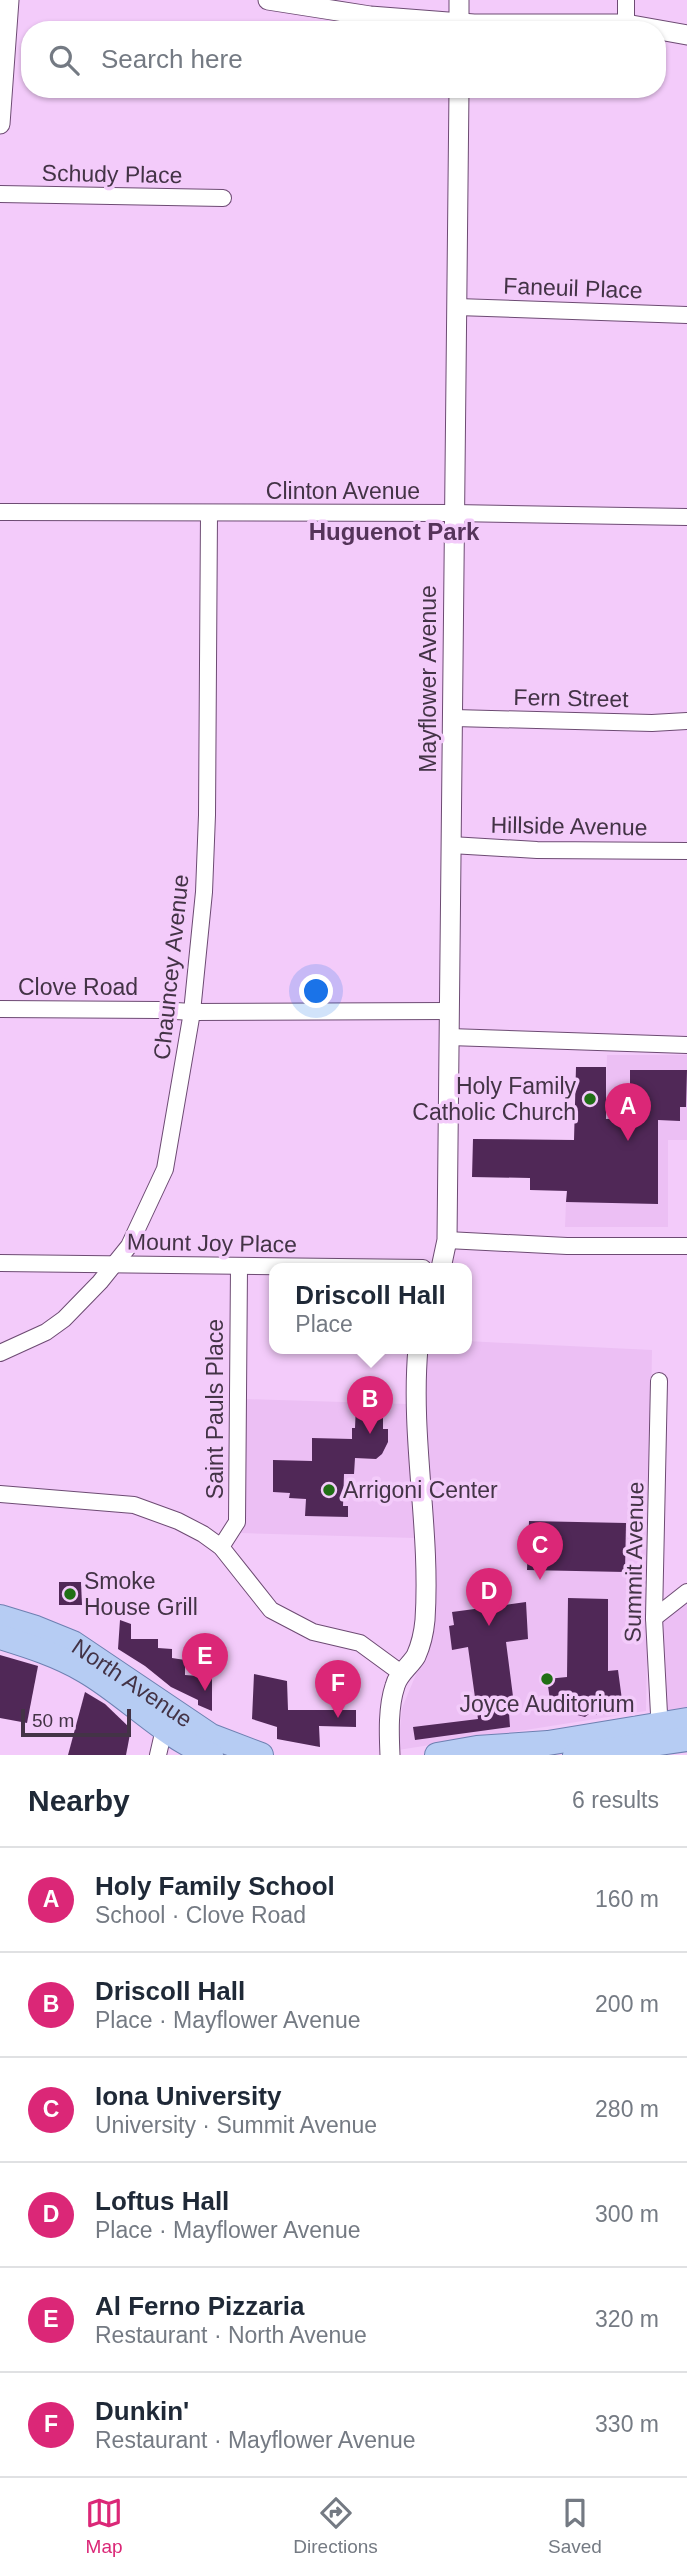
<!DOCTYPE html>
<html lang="en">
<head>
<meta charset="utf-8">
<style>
  body { margin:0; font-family:Arial,sans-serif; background:#f6f6f7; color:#1f2937 }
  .scale { position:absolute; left:21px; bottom:18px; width:110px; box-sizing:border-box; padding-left:7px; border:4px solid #433346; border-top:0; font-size:19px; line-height:24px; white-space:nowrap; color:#433346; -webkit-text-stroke:5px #f3cbfa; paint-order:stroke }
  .you { position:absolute; left:317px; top:992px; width:24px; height:24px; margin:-18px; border:5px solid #fff; border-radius:50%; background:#1a73e8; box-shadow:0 0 0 10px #1a73e833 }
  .badge { display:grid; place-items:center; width:46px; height:46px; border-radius:50%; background:#db2777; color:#fff; font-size:23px; font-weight:700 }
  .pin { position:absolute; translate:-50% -58px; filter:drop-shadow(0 2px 4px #0008) }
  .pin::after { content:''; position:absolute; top:37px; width:24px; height:21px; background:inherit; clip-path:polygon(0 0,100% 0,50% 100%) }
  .popup { position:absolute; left:269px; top:1263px; width:203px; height:91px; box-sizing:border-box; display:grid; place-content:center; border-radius:14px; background:#fff; filter:drop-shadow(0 2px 5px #0005); font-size:23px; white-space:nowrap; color:#747a83 }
  .popup b { font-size:26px; color:#1f2937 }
  .popup::after { content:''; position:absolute; left:50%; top:100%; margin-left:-14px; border:14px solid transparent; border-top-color:#fff }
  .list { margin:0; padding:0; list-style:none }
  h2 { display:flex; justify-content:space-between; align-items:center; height:91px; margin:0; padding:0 28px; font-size:30px }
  h2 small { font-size:23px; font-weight:400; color:#747a83 }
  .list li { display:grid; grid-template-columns:46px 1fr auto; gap:21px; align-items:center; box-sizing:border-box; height:105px; padding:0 28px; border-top:2px solid #e0e1e3 }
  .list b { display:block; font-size:26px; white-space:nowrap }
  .list p { margin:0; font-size:23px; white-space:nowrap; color:#747a83 }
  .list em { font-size:23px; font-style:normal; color:#747a83 }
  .icon { flex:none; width:38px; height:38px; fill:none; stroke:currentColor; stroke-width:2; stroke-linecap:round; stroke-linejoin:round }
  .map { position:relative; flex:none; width:687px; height:1755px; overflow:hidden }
  .search { position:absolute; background:#fff; box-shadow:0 2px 5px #0004; left:21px; right:21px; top:21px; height:77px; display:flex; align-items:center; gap:18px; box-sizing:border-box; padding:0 24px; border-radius:28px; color:#747a83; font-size:26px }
  .sheet { height:721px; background:#fff }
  nav { display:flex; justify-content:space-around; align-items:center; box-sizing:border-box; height:98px; border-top:2px solid #e0e1e3; background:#fff; font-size:19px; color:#747a83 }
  nav a { display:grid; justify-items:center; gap:4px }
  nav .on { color:#db2777 }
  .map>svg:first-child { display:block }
  .built { fill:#ecbff4 }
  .building { fill:#502857 }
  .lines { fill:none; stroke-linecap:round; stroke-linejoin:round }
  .minor-casing { stroke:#6d4b73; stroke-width:18 }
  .tertiary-casing { stroke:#6d4b73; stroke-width:21 }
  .primary-casing { stroke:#6e80b1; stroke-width:26 }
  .minor { stroke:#fff; stroke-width:16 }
  .tertiary { stroke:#fff; stroke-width:19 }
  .primary { stroke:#b6ccf3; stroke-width:24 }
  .poi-dot { fill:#206f15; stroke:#f3cbfa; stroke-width:2.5 }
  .labels { text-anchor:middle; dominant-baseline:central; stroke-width:7; stroke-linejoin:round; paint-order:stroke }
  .street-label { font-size:23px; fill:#433346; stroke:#f3cbfa }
  .poi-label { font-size:23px; fill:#433346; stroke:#f3cbfa; text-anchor:start }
  .neighbourhood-label { font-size:24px; font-weight:bold; fill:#55345a; stroke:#f3cbfa }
</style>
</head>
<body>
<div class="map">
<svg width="687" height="1755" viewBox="0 0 687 1755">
  <rect width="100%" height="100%" fill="#f3cbfa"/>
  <g class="built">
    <polygon points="607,1055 687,1055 687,1140 668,1140 668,1227 565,1227 567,1177 605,1131"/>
    <polygon points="466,1341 652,1350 646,1711 398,1750 402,1708 422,1660 424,1348 466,1348"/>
    <polygon points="243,1399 407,1404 415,1538 240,1533"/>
    <polygon points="687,1600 687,1713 664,1716 661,1621"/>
  </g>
  <g class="building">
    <polygon points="576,1067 606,1067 606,1119 630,1118 630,1070 687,1070 686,1107 680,1107 680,1121 658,1120 658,1204 566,1202 567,1191 530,1190 530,1178 472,1177 473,1139 574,1140"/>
    <polygon points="356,1405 383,1405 383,1429 388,1429 388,1442 382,1454 376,1459 355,1458 354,1474 344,1474 343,1506 348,1506 348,1517 305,1516 306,1499 289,1498 290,1493 273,1492 273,1460 312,1461 312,1438 352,1439 352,1428 355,1428"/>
    <polygon points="529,1521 626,1523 625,1572 527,1570"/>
    <polygon points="59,1582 81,1582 82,1605 59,1605"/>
    <polygon points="568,1598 608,1599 608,1671 618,1670 622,1700 618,1700 619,1713 596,1715 593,1711 585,1717 566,1712 552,1714 547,1679 567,1677"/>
    <polygon points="526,1602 528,1639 506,1642 515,1712 509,1713 510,1727 415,1740 413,1727 478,1719 468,1647 452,1650 449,1626 454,1625 452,1612"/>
    <polygon points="120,1620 131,1624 131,1639 158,1639 158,1648 172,1649 172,1658 185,1660 185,1675 212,1677 212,1711 198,1705 198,1700 171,1687 145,1666 118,1649"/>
    <polygon points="0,1655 38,1666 27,1723 0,1718"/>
    <polygon points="254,1674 287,1681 288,1710 356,1710 356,1727 319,1726 320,1747 277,1739 277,1727 252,1719"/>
    <polygon points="85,1692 105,1704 131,1729 126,1755 68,1755"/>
  </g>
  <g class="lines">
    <g class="minor-casing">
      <g id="minor">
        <polyline points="626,24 626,0"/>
        <polyline points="0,194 223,198"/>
        <polyline points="457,307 687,315"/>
        <polyline points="0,512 454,513 687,517"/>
        <polyline points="454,718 652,723 687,721"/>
        <polyline points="451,845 537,850 687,851"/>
        <polyline points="0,1009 159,1010 192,1012 449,1011"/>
        <polyline points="449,1037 687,1045"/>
        <polyline points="447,1240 567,1246 687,1246"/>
        <polyline points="0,1263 423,1268"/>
        <polyline points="0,1353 46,1332 64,1319 100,1282 129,1246 165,1169 192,1012 204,892 207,815 209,514"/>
        <polyline points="659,1381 654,1618 660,1733"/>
        <polyline points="0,1494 134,1505 178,1521 203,1534 221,1547 271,1610 313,1632 360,1643 401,1673"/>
        <polyline points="221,1547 237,1522 239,1267"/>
        <polyline points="654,1618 687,1592"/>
        <polyline points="158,1755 164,1729 167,1725"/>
      </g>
    </g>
    <g class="tertiary-casing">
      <g id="tertiary">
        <polyline points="268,0 370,16 474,24 626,24 687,35"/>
        <polyline points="459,30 459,0"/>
        <polyline points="0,124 9,0"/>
        <polyline points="441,1268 447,1240 459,89"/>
        <path d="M 390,1755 C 389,1733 388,1707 395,1686 C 398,1674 410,1666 416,1656 C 421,1645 424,1631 425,1620 C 431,1529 410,1439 418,1348"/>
      </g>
    </g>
    <g class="primary-casing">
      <g id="primary">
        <path id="s1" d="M 0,1617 L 36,1628 L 73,1643 L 211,1736 L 261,1755"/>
        <path d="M 0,1637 C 29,1646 58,1655 85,1671 C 128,1696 164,1737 211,1755"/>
        <polyline points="437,1755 477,1748 548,1743 687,1720"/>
        <polyline points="575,1755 687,1739"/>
      </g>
    </g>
    <use href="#minor" class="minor"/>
    <use href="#tertiary" class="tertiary"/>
    <use href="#primary" class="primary"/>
  </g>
  <g class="poi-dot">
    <circle cx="590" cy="1099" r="7"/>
    <circle cx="329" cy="1490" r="7"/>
    <circle cx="70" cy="1594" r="7"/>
    <circle cx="547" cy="1679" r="7"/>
  </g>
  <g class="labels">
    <g class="street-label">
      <text transform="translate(112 174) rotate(1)">Schudy Place</text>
      <text transform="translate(573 288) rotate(2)">Faneuil Place</text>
      <text x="343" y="491">Clinton Avenue</text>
      <text transform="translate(428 679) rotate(-90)">Mayflower Avenue</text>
      <text transform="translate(571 698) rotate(1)">Fern Street</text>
      <text transform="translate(569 826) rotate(1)">Hillside Avenue</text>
      <text transform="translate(171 967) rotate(-84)">Chauncey Avenue</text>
      <text x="78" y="987">Clove Road</text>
      <text transform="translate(212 1243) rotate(1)">Mount Joy Place</text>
      <text transform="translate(215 1409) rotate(-90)">Saint Pauls Place</text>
      <text transform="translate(634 1562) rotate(-89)">Summit Avenue</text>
      <text stroke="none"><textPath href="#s1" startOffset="149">North Avenue</textPath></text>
    </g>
    <g class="poi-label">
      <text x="576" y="1086" text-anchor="end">Holy Family<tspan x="576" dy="26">Catholic Church</tspan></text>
      <text x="343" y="1490">Arrigoni Center</text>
      <text x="84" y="1581">Smoke<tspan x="84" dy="26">House Grill</tspan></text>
      <text x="547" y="1704" text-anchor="middle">Joyce Auditorium</text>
    </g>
    <g class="neighbourhood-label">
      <text x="394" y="531">Huguenot Park</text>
    </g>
  </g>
</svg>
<div class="scale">50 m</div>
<div class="you"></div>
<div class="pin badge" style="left:628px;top:1141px">A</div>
<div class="pin badge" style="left:370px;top:1434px">B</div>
<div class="popup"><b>Driscoll Hall</b>Place</div>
<div class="pin badge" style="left:540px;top:1580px">C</div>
<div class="pin badge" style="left:489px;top:1626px">D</div>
<div class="pin badge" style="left:205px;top:1691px">E</div>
<div class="pin badge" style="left:338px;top:1718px">F</div>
<div class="search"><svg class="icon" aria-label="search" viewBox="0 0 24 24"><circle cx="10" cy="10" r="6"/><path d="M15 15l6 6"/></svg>Search here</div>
</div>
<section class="sheet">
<h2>Nearby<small>6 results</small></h2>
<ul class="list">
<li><span class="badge">A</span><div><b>Holy Family School</b><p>School · Clove Road</p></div><em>160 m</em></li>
<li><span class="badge">B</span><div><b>Driscoll Hall</b><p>Place · Mayflower Avenue</p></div><em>200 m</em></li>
<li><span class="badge">C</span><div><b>Iona University</b><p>University · Summit Avenue</p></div><em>280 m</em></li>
<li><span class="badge">D</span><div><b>Loftus Hall</b><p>Place · Mayflower Avenue</p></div><em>300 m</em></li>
<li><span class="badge">E</span><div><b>Al Ferno Pizzaria</b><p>Restaurant · North Avenue</p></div><em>320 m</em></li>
<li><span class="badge">F</span><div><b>Dunkin'</b><p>Restaurant · Mayflower Avenue</p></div><em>330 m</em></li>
</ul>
</section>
<nav>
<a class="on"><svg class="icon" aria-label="map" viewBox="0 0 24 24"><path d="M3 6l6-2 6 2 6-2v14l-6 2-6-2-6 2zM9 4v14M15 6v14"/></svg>Map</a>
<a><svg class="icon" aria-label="directions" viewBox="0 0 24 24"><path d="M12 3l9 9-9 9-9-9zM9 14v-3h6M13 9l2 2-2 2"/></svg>Directions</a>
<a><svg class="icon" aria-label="saved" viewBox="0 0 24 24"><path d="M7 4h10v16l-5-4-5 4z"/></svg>Saved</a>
</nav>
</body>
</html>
